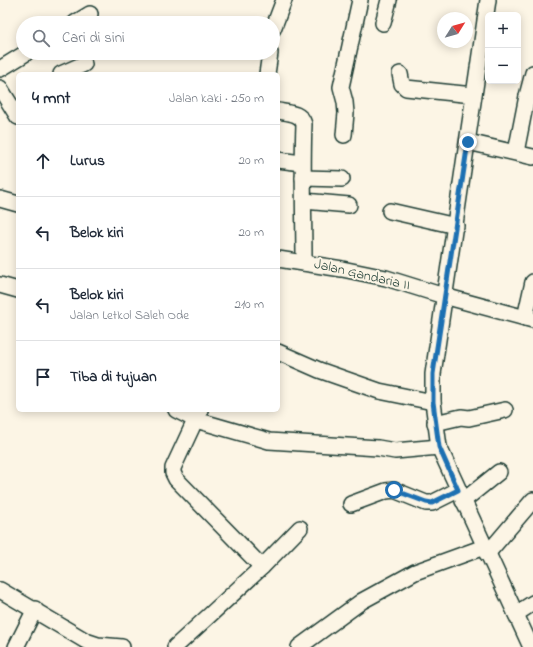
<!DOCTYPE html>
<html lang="id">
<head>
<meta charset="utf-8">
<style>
  body { margin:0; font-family:"Indie Flower",sans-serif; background:#f2f2f3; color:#1f2937 }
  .controls { position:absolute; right:12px; top:12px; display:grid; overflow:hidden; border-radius:6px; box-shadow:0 2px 10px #0003 }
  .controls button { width:36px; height:36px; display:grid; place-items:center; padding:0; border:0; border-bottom:1px solid #e0e1e3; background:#fff; color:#1f2937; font:20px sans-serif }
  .compass { position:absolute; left:437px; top:12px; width:36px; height:36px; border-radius:50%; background:#fff; box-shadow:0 2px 10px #0003; rotate:53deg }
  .stop { position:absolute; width:12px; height:12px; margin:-9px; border:3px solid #1f6fb2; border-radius:50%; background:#fff }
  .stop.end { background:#1f6fb2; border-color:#fff; box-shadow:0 1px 4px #0008 }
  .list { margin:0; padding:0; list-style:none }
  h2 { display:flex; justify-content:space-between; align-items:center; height:52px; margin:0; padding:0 16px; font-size:17px }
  h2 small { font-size:13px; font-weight:400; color:#747a83 }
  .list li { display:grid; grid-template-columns:26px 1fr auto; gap:12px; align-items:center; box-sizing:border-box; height:72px; padding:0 16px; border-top:1px solid #e0e1e3 }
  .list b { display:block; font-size:15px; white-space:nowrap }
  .list p { margin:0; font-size:13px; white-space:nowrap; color:#747a83 }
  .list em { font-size:13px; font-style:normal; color:#747a83 }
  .icon { flex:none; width:22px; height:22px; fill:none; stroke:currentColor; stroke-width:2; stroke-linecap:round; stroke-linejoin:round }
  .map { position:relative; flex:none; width:533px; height:647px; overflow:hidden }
  .search { position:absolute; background:#fff; box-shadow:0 2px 10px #0003; left:16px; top:16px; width:264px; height:44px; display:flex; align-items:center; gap:10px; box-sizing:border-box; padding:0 14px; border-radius:22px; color:#747a83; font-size:15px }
  .panel { position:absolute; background:#fff; box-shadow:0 2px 10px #0003; left:16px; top:72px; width:264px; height:340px; border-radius:6px }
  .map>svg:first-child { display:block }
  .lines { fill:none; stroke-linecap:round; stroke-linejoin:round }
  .minor-casing { stroke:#1f3d34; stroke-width:18 }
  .minor { stroke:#fcf5e5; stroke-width:15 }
  .route { stroke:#1f6fb2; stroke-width:5 }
  .labels { text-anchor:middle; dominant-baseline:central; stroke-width:4; stroke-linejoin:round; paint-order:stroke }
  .street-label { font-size:14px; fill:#1f3d34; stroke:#fcf5e5 }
</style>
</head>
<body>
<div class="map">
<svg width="533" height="647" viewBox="0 0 533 647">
  <rect width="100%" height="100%" fill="#fcf5e5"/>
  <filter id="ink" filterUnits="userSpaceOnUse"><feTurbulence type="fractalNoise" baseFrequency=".025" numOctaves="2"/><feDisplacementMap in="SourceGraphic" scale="8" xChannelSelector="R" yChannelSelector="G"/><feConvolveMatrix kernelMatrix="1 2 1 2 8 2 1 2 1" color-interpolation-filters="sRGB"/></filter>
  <g filter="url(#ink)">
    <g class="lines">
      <g class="minor-casing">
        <g id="minor">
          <polyline points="488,0 433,374 433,402 439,447 531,647"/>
          <polyline points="75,23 90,14"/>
          <polyline points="383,23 389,0"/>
          <polyline points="273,29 284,0"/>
          <polyline points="0,69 26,53"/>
          <polyline points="61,74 84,64"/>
          <polyline points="267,74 270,53"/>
          <polyline points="400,74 402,84 406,88 473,95"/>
          <polyline points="0,88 18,117"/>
          <path d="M 278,111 C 289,113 301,113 304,124 C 302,171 304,216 304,263"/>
          <polyline points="344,135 346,113 345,102 341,87 360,0"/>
          <polyline points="468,142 533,157"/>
          <polyline points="516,152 527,96 533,73"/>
          <polyline points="278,160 302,163"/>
          <polyline points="303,178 342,179"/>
          <polyline points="0,199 18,204"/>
          <polyline points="304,201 349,205"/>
          <polyline points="390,211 456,226"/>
          <polyline points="278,259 342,269 386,278 444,296 533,320"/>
          <polyline points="0,285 18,290"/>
          <polyline points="525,318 533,282"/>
          <polyline points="278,352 319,370 379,391 433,402"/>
          <polyline points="176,410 196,420 269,441 378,448 395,451 439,447"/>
          <polyline points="435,423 461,417 469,418 505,410"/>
          <polyline points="463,501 499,472"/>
          <polyline points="351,504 386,491 394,490 426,503 432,503 458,490"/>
          <polyline points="487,554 533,500"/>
          <polyline points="262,567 300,528"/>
          <polyline points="0,590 86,641 98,645 122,647"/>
          <polyline points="516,614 533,603"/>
          <polyline points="16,647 35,609"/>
          <polyline points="175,647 262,567 176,479 173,473 173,468 200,410"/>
          <polyline points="299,647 362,601 415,572 484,547"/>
        </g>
      </g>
      <use href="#minor" class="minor"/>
    </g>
  </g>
  <g class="lines" filter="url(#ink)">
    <polyline class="route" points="394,490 426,502 432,503 458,490 439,447 433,402 433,374 468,142"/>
  </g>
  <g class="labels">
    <g class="street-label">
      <text transform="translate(362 275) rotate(13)">Jalan Gandaria II</text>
    </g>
  </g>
</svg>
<div class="controls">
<button>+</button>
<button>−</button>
</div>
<svg class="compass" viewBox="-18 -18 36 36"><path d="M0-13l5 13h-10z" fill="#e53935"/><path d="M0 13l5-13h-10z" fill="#747a83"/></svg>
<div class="stop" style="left:394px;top:490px"></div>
<div class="stop end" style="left:468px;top:142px"></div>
<div class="search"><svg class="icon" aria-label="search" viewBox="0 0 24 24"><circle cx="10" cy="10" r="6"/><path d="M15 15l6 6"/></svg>Cari di sini</div>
<section class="panel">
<h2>4 mnt<small>Jalan kaki · 250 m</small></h2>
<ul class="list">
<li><svg class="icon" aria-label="ahead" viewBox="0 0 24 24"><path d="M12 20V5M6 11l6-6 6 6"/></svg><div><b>Lurus</b></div><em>20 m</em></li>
<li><svg class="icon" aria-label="left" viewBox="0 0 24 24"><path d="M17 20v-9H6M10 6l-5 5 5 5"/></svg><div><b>Belok kiri</b></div><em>20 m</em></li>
<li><svg class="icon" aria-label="left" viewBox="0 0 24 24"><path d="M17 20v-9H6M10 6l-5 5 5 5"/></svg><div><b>Belok kiri</b><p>Jalan Letkol Saleh Ode</p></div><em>210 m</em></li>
<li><svg class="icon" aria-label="arrive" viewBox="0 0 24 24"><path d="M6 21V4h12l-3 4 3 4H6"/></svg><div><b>Tiba di tujuan</b></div></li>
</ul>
</section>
</div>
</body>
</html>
